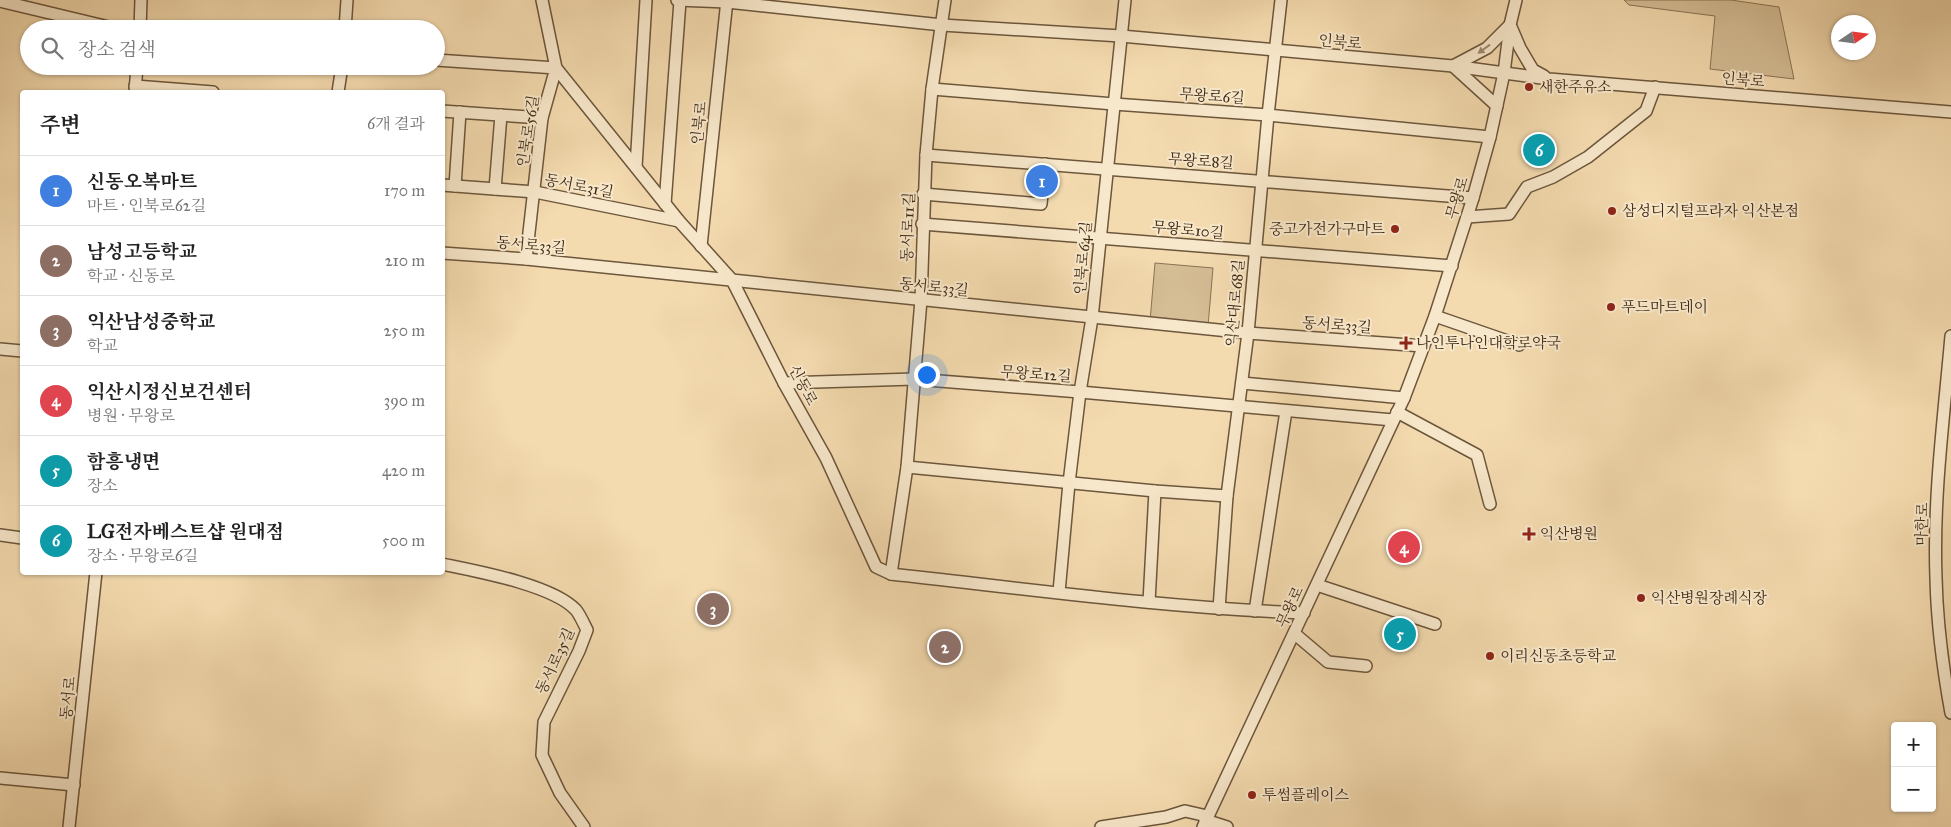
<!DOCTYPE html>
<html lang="ko">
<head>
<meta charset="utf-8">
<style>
  body { margin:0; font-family:"IM FELL Great Primer","Noto Serif KR",serif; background:#f2f2f2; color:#222 }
  .controls { position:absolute; right:15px; bottom:15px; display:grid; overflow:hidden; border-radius:5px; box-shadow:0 1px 4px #0004 }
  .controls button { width:45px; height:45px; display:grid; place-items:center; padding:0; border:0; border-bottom:1px solid #e0e0e0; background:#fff; color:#222; font:25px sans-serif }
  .compass { position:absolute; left:1831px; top:15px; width:45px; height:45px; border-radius:50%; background:#fff; box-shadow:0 1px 4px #0004; rotate:77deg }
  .you { position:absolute; left:926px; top:374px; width:18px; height:18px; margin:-12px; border:4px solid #fff; border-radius:50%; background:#1a73e8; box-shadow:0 0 0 8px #1a73e833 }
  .badge { display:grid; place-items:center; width:32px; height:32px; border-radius:50%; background:#8f2418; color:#fff; font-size:16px; font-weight:700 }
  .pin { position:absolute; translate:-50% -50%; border:2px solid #fff; box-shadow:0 1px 5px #0006 }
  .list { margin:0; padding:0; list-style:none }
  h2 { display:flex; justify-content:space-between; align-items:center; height:65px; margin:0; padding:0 20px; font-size:21px }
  h2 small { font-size:16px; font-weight:400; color:#767676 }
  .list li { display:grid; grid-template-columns:32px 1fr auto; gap:15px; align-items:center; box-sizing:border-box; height:70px; padding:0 20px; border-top:1px solid #e0e0e0 }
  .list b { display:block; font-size:19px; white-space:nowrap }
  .list p { margin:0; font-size:16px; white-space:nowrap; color:#767676 }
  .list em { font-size:16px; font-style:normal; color:#767676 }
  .icon { flex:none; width:28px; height:28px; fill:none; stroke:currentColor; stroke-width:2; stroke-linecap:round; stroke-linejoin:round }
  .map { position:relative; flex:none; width:1951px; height:827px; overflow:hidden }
  .search { position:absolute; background:#fff; box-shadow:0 1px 4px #0004; left:20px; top:20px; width:425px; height:55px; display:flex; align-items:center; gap:12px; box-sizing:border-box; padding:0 18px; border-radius:28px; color:#767676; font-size:19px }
  .panel { position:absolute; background:#fff; box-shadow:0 1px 4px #0004; left:20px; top:90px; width:425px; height:485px; border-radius:5px }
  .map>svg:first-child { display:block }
  .green { fill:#d5bd95; stroke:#8a7355 }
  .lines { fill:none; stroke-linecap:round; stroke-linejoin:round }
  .minor-casing { stroke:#6c563c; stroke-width:14 }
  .minor { stroke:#f8e8cb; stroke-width:11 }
  .oneway { fill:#9c8870 }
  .poi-dot { fill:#8f2418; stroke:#f8e8cb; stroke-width:2 }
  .labels { text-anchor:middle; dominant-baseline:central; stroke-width:4; stroke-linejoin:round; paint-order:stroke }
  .street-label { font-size:15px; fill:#3f2915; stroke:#f8e8cb }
  .poi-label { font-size:15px; fill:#3f2915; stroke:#f8e8cb; text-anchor:start }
</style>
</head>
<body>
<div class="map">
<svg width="1951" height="827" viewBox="0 0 1951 827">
  <rect width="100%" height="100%" fill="#f4dbaf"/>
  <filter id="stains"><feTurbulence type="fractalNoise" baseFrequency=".004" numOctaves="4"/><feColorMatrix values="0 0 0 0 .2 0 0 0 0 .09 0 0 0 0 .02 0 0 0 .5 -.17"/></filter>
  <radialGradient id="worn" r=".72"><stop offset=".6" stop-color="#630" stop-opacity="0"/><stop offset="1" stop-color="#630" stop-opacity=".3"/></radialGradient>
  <g class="green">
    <polygon points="1624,0 1731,0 1779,7 1794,79 1710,69 1715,16 1629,5"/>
    <polygon points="1155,263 1213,268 1208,326 1150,321"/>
  </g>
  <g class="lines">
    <g class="minor-casing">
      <g id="minor">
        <path d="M 542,0 L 556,68 L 679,221 L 732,280 L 784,383 L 826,458 L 876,567 L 891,574 C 1028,589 1165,608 1304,613"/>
        <polyline points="677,0 727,2 942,25 1121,36 1453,66 1549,79 1951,112"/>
        <polyline points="0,1 117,29"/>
        <polyline points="1511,27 1520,48 1533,70 1544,76"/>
        <polyline points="140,29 141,0"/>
        <polyline points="345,29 347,0"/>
        <polyline points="436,60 556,68 542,118 526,259"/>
        <polyline points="1453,66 1487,48 1510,25"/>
        <polyline points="1453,66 1497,106"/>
        <polyline points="135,86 213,92"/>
        <polyline points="932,89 1114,104 1268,115 1490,137"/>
        <polyline points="135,92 137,66"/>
        <polyline points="338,92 342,66"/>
        <polyline points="442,111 542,118"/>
        <polyline points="926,155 1473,198"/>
        <polyline points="636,167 646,0"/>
        <polyline points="442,185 535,192 679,221"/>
        <polyline points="455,186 460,112"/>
        <polyline points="495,189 501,115"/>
        <polyline points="923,194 1041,204 1045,164"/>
        <polyline points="665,204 680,1"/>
        <polyline points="1467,217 1509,214 1527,187 1553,177 1588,157 1646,111 1655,87"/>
        <polyline points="922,224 1452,266"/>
        <polyline points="701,246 727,0"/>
        <polyline points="442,253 526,259 1248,333 1423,346"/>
        <polyline points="1435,316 1519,345"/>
        <path d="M 1951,336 C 1944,416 1933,497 1936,578 C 1937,623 1943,669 1951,713"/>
        <polyline points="0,349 22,351"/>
        <polyline points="784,383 914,379 1080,392 1393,420"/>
        <polyline points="1242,383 1404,398"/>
        <polyline points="1397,412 1477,455 1490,504"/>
        <polyline points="907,467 1155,491 1227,496"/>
        <polyline points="0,535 22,538"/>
        <path d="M 442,564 C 476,571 553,585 576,610 C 580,615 584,624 587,630 L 579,651 L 544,722 L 542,755 L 560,793 L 584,827"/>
        <polyline points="891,574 907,467 921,300 926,155 932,89 945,0"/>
        <polyline points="1317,585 1435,624"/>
        <polyline points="1059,592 1069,483 1080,392 1092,318 1125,0"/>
        <polyline points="1149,602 1155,491"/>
        <polyline points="1219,609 1227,496 1248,333 1268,115 1281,0"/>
        <polyline points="1255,611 1286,411"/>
        <polyline points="1295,634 1328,662 1366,666"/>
        <polyline points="0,778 74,785"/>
        <polyline points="1205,820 1227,827"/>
        <polyline points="69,827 96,572"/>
        <polyline points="1101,827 1166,817 1185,811 1207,816"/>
        <polyline points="1203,827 1404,398 1435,316 1473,198 1490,137 1504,73 1510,25 1516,0"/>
      </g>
    </g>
    <use href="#minor" class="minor"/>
  </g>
  <defs><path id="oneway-solid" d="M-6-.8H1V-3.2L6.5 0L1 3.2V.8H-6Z" transform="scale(1.25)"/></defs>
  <use class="oneway" href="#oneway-solid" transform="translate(1484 49) rotate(144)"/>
  <g class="poi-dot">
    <circle cx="1529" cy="87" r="5"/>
    <circle cx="1612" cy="211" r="5"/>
    <circle cx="1395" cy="229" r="5"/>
    <circle cx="1611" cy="307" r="5"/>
    <path d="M1403.5 335.5h5v5h5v5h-5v5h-5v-5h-5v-5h5z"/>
    <path d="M1526.5 526.5h5v5h5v5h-5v5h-5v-5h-5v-5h5z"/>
    <circle cx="1641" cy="598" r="5"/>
    <circle cx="1490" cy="656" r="5"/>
    <circle cx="1252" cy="795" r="5"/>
  </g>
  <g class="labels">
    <g class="street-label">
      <text transform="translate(1340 42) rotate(5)">인북로</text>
      <text transform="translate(1743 80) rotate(5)">인북로</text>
      <text transform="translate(1212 96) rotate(4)">무왕로6길</text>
      <text transform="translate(699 123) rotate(-84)">인북로</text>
      <text transform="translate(528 131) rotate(-81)">인북로56길</text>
      <text transform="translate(1201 161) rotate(4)">무왕로8길</text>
      <text transform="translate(579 186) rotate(11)">동서로31길</text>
      <text transform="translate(1457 198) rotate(-73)">무왕로</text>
      <text transform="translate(908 227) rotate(-88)">동서로11길</text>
      <text transform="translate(1188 230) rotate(5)">무왕로10길</text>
      <text transform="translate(531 245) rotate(5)">동서로33길</text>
      <text transform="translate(1083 258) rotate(-85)">인북로64길</text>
      <text transform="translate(934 287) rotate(6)">동서로33길</text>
      <text transform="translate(1235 303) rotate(-85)">익산대로68길</text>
      <text transform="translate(1337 325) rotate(4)">동서로33길</text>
      <text transform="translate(1036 374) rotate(4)">무왕로12길</text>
      <text transform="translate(803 385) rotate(62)">신동로</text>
      <text transform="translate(1922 524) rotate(-88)">마한로</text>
      <text transform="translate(1290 607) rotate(-65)">무왕로</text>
      <text transform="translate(555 661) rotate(-65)">동서로35길</text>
      <text transform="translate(68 698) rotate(-84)">동서로</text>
    </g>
    <g class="poi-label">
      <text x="1539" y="87">새한주유소</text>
      <text x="1622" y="211">삼성디지털프라자 익산본점</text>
      <text x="1385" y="229" text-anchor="end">중고가전가구마트</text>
      <text x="1621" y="307">푸드마트데이</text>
      <text x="1416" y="343">나인투나인대학로약국</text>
      <text x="1540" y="534">익산병원</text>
      <text x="1651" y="598">익산병원장례식장</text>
      <text x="1500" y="656">이리신동초등학교</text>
      <text x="1262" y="795">투썸플레이스</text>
    </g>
  </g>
  <rect width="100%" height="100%" filter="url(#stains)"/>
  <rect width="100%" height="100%" fill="url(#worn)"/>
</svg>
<div class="controls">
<button>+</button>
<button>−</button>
</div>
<svg class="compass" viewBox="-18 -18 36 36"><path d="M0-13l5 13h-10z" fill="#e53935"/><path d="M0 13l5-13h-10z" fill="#767676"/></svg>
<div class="you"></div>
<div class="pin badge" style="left:1042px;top:181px;background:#3f7fe0">1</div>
<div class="pin badge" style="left:945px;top:647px;background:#8d6e63">2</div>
<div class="pin badge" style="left:713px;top:609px;background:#8d6e63">3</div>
<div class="pin badge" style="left:1404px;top:547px;background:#e0444e">4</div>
<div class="pin badge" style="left:1400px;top:634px;background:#0f9aa8">5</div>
<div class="pin badge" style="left:1539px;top:150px;background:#0f9aa8">6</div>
<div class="search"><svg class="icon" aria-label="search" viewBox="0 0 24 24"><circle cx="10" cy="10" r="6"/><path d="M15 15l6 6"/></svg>장소 검색</div>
<section class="panel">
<h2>주변<small>6개 결과</small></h2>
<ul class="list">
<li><span class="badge" style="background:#3f7fe0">1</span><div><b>신동오복마트</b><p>마트 · 인북로62길</p></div><em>170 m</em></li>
<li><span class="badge" style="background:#8d6e63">2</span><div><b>남성고등학교</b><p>학교 · 신동로</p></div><em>210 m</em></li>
<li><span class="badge" style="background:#8d6e63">3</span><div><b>익산남성중학교</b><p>학교</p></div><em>250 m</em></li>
<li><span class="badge" style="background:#e0444e">4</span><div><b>익산시정신보건센터</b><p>병원 · 무왕로</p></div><em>390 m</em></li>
<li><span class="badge" style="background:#0f9aa8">5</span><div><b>함흥냉면</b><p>장소</p></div><em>420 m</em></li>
<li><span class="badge" style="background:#0f9aa8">6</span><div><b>LG전자베스트샵 원대점</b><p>장소 · 무왕로6길</p></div><em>500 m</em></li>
</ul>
</section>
</div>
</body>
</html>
